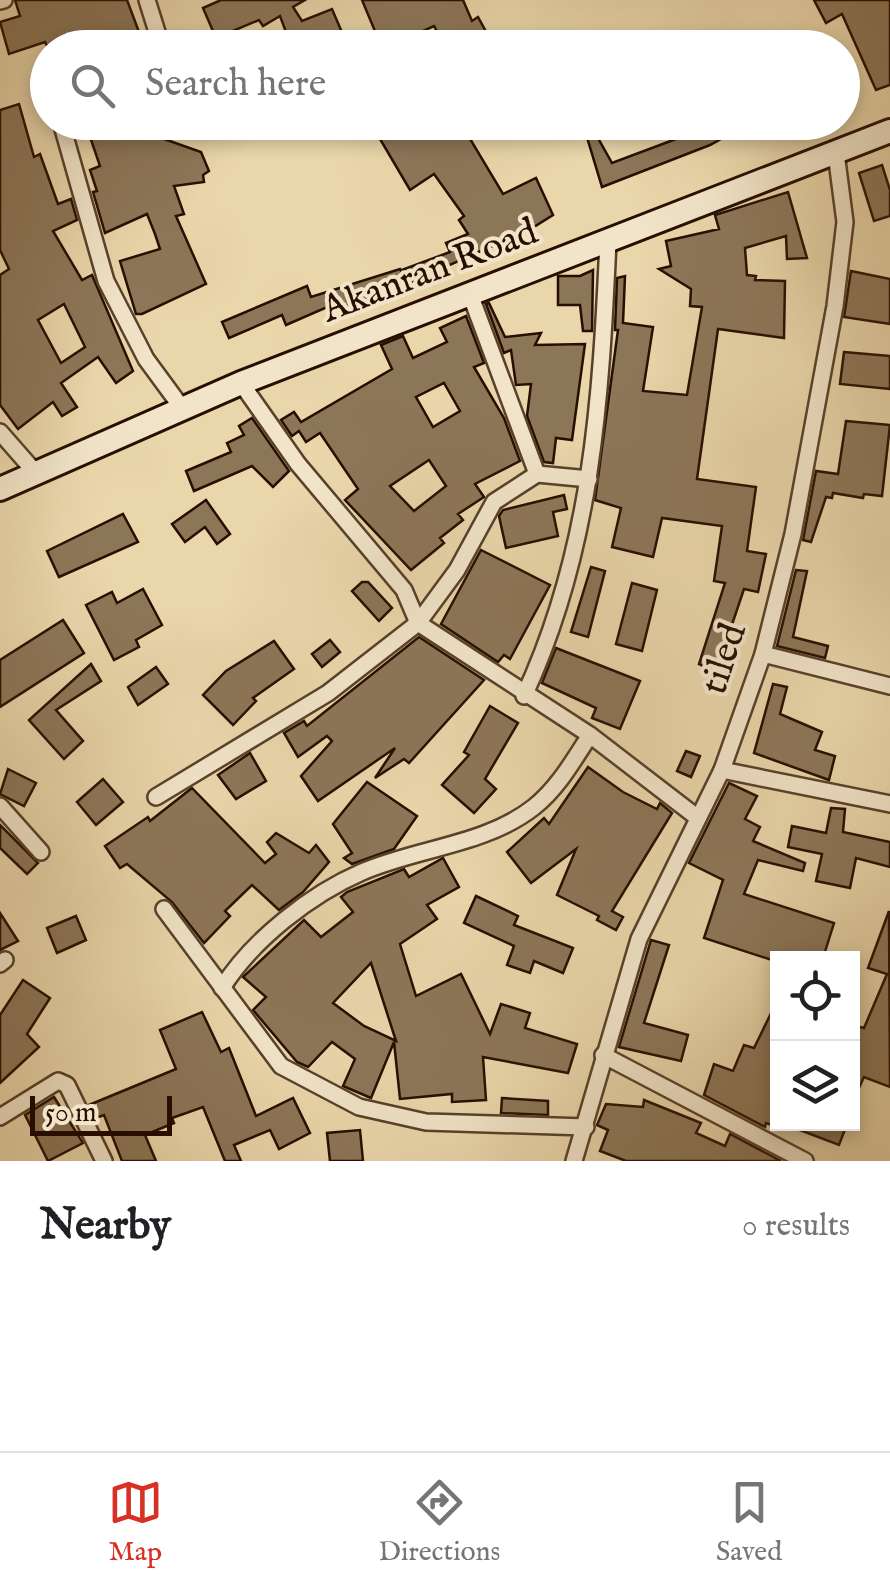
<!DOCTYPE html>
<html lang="en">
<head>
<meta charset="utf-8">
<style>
  body { margin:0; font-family:"IM FELL English",serif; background:#f2f2f2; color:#202124 }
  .controls { position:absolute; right:30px; bottom:30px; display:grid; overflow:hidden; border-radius:0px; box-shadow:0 5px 15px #0003 }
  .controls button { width:90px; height:90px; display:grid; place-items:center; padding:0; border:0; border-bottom:2px solid #e0e0e0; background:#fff; color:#202124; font:50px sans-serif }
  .scale { position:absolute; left:30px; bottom:25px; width:142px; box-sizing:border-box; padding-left:10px; border:5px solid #270e00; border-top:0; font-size:28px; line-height:35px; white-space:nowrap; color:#270e00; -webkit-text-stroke:8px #f1e4c8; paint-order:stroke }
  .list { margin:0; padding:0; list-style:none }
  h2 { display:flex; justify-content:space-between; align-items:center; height:130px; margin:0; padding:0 40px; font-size:42px }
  h2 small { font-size:32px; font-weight:400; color:#757577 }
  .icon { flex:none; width:55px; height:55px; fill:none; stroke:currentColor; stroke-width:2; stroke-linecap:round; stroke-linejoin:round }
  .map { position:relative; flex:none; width:890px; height:1161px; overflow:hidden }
  .search { position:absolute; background:#fff; box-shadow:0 5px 15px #0003; left:30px; right:30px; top:30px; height:110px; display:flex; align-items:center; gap:25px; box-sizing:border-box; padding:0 35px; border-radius:55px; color:#757577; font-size:38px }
  .sheet { height:290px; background:#fff }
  nav { display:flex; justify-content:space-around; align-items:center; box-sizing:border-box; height:140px; border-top:2px solid #e0e0e0; background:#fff; font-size:28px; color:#757577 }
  nav a { display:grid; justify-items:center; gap:5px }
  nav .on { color:#d93025 }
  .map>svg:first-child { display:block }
  .building { fill:#8c7658; stroke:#270e00; stroke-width:2.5; fill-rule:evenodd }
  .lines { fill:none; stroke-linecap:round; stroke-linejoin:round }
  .minor-casing { stroke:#58402a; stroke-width:20 }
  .secondary-casing { stroke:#270e00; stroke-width:28 }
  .minor { stroke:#f1e4c8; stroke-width:15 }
  .secondary { stroke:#f1e4c8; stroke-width:22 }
  .labels { text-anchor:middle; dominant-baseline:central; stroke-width:8; stroke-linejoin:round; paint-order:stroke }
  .street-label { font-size:38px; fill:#270e00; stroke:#f1e4c8 }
</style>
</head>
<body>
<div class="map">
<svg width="890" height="1161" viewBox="0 0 890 1161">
  <rect width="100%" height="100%" fill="#e9d6aa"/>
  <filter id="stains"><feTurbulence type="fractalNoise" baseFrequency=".002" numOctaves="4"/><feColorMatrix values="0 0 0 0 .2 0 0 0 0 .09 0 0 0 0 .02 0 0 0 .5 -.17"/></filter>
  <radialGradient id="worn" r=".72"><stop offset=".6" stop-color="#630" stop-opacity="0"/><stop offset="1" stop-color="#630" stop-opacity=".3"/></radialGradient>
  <g class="building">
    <polygon points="15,0 127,0 145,48 48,48 45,42 9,54 0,22 20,16"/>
    <polygon points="221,0 305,0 293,7 302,21 332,9 344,37 318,48 292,48 280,16 263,26 259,20 216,38 203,8"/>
    <polygon points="362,0 463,0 472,21 478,17 495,48 446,48 434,26 405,39 409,48 382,48"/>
    <polygon points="814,0 890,0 890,85 876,90 842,14 826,23"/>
    <path d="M 19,104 L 34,157 L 40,154 L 58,204 L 71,199 L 77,220 L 53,231 L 82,280 L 92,275 L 133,371 L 116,383 L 98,357 L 61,383 L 77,407 L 62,416 L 53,402 L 18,429 L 0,405 L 0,275 L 9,269 L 0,250 L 0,110 ZM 64,304 L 85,347 L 61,363 L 38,320 Z"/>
    <polygon points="111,122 204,124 164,139 201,152 209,171 203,175 204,182 174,186 184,214 176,216 206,284 142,314 136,314 120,261 160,249 155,234 147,214 105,233 93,192 97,191 90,170 100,166 88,131"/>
    <polygon points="370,122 460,122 503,194 536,178 553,215 499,249 497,244 409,283 402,270 450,252 446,243 468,234 459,220 464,216 434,174 410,190"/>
    <polygon points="589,122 612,163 684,136 682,132 705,122 751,122 710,145 602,187 583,124"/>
    <polygon points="882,165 890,190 890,216 874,221 859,173"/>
    <polygon points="788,192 807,258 787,259 786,236 745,248 747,275 756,276 755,280 785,281 784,338 718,329 697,479 756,487 747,551 766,554 758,592 744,589 716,672 699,664 725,583 714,581 722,526 662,518 653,557 612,547 621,508 595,500 618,330 615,330 617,278 625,276 623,323 653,327 643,391 687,395 702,307 690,306 691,289 659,269 671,266 666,241 719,229 715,215"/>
    <polygon points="400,269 406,281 377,296 337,309 334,304 286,325 282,315 229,338 222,322 307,286 311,297"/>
    <polygon points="593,270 592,331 583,331 580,305 558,305 558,276 580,276"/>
    <polygon points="851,271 890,279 890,324 844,317"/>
    <polygon points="489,303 505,337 541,333 535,345 585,344 572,440 556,438 553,463 544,462 527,416 531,384 516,385 511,350 504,353 486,304"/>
    <path d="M 466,316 L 484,363 L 474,367 L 504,418 L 520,461 L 475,484 L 484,497 L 458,514 L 463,520 L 440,538 L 444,543 L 411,570 L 345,500 L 358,489 L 320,433 L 306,442 L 299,431 L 292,436 L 281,420 L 294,412 L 301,422 L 392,369 L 381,345 L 403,336 L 413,358 L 447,342 L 440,328 ZM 444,383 L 460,411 L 433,427 L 416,397 ZM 429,460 L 446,486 L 414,511 L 390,486 Z"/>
    <polygon points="844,352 890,356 890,389 840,384"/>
    <polygon points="252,418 289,471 273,487 252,466 194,491 186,471 231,452 227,443 244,435 239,426"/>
    <polygon points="846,421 890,425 882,496 864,494 863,498 833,493 832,498 826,497 811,542 803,540 816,471 838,474"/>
    <polygon points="564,495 567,509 553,512 558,536 506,548 499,516 503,510"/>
    <polygon points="206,500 230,534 217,544 205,527 185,542 172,524"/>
    <polygon points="123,514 138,542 59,577 47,551"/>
    <polygon points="481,550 550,585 510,659 504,655 498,662 441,624"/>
    <polygon points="591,567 605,571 588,637 571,632"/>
    <polygon points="796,570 807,571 793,637 828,646 825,658 777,646"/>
    <polygon points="362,582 368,582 392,608 379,621 352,591"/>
    <polygon points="632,583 657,590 642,651 616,644"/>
    <polygon points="143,589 162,625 136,640 139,647 114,660 86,605 112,592 117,603"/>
    <polygon points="63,620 84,653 0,707 0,660"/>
    <polygon points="419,637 484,680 409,763 404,759 375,778 395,748 318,801 301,776 332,741 327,736 298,757 284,733 304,721 307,726"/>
    <polygon points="330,640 340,652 322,667 312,654"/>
    <polygon points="274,641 294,669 253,698 256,701 233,725 203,695 226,671"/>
    <polygon points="556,648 640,681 620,729 592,718 596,708 542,683"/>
    <polygon points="91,664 101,681 56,710 83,741 64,759 29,720"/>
    <polygon points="156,667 168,684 138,705 128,687"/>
    <polygon points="773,684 787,687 780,714 822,732 815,750 835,756 829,780 754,753"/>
    <polygon points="490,706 518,723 485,779 496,789 474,813 442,785 469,755 464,752"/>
    <polygon points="686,751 700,756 691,777 677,771"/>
    <polygon points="250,753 266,781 236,799 218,775"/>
    <polygon points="588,767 623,792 657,809 660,803 672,813 612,911 623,917 616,930 597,920 599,916 557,895 576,849 531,883 507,852 544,818 549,824"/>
    <polygon points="8,769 36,783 24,806 0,794"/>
    <polygon points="103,779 123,802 96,825 77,802"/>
    <polygon points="367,782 417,816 394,849 352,864 344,858 352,853 333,824"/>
    <polygon points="729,783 757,796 745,819 760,827 753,841 805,863 803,871 758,860 744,894 834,923 823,958 778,962 704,938 723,880 689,863"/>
    <polygon points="192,788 265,863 276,854 267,842 276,833 309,853 316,845 329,862 303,892 279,910 252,885 225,911 230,916 204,943 172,902 127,864 120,868 105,846 148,817 150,821"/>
    <polygon points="831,808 845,809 843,832 890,842 890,867 856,858 850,888 816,881 822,854 788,847 792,826 826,833"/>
    <polygon points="0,825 38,863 27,874 0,848"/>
    <path d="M 443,858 L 459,887 L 427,905 L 437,919 L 400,944 L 416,996 L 461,974 L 490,1034 L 501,1004 L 530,1013 L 525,1028 L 577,1044 L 568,1073 L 483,1057 L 486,1100 L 452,1102 L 452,1094 L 400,1099 L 394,1042 L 371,1098 L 343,1086 L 355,1059 L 332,1042 L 308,1067 L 297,1062 L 253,1010 L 266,997 L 243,977 L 304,920 L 321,937 L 353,912 L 341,897 L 347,892 L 404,869 L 409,877 ZM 371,963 L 395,1038 L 396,1041 L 364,1026 L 333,1003 Z"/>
    <polygon points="476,896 518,916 514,925 573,948 563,973 534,961 530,973 507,965 514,946 464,923"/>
    <polygon points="889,911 890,1087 864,1077 852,1103 852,1025 864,1028 887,974 868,968"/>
    <polygon points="0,913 18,941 0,950"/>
    <polygon points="76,916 86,940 57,953 47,928"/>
    <polygon points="651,940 669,945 644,1023 688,1035 681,1061 619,1047"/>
    <polygon points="23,980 50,998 27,1034 39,1047 0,1083 0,1015"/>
    <polygon points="778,999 778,1127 766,1123 765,1127 704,1095 714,1064 733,1071 744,1045 754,1048"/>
    <polygon points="202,1012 221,1052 229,1048 256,1116 293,1098 310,1133 279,1149 270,1130 234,1145 241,1161 225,1161 203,1107 172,1118 174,1123 145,1135 156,1161 122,1161 104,1115 96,1118 89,1105 176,1069 160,1030"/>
    <polygon points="54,1097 83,1143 48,1161 25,1115"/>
    <polygon points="502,1098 548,1101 548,1115 501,1113"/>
    <polygon points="644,1100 701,1123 696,1133 725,1146 730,1134 781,1161 626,1161 600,1151 608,1130 597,1125 606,1104 643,1107"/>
    <polygon points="784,1124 847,1124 839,1145"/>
    <polygon points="360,1130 363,1161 330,1161 327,1133"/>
  </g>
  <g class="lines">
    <g class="minor-casing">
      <g id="minor">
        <polyline points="147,0 162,48"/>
        <polyline points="0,1 4,0"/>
        <polyline points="61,122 106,281 146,359 182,408"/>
        <polyline points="470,294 537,474"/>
        <polyline points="241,383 298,464 404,590 418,623 590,735 698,818"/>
        <polyline points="0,432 35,472"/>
        <polyline points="763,654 890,686"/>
        <path d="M 524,696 C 592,550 601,399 608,241"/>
        <polyline points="722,770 890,804"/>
        <polyline points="156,797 328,693 418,623 457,570 494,502 537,474 589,479"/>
        <polyline points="0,806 41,852"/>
        <polyline points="164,909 281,1066 359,1107 426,1122 586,1127"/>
        <polyline points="0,964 5,960"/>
        <path d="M 222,988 C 252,940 311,894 362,872 C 417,848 486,845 534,807 C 558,788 573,761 590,735"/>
        <polyline points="603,1055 805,1161"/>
        <polyline points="0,1117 58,1081 67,1085 104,1161"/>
        <polyline points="574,1161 639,939 722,770 763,654 793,534 835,306 845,222 836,153"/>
      </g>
    </g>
    <g class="secondary-casing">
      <polyline id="secondary" points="0,489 241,383 890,131"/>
    </g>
    <use href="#minor" class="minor"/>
    <use href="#secondary" class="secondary"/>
  </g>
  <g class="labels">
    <g class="street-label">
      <text transform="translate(430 272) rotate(-21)">Akanran Road</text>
      <text transform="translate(725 659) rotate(-72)">tiled</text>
    </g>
  </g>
  <rect width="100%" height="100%" filter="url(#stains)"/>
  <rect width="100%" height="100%" fill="url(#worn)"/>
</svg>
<div class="controls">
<button><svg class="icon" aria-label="locate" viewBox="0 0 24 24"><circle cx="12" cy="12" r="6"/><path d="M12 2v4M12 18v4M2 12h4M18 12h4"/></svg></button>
<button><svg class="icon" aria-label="layers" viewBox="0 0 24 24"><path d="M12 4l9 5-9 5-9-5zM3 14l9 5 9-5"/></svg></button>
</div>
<div class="scale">50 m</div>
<div class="search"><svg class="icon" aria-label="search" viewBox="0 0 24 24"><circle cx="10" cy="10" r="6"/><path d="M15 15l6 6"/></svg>Search here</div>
</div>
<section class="sheet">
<h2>Nearby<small>0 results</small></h2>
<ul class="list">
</ul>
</section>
<nav>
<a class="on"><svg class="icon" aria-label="map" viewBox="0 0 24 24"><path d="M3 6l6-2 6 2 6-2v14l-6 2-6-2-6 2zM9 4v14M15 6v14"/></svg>Map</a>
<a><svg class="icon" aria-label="directions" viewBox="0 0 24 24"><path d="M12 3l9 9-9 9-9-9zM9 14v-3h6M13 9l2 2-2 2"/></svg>Directions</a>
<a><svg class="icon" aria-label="saved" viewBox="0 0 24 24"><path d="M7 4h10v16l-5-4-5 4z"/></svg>Saved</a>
</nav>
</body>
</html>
